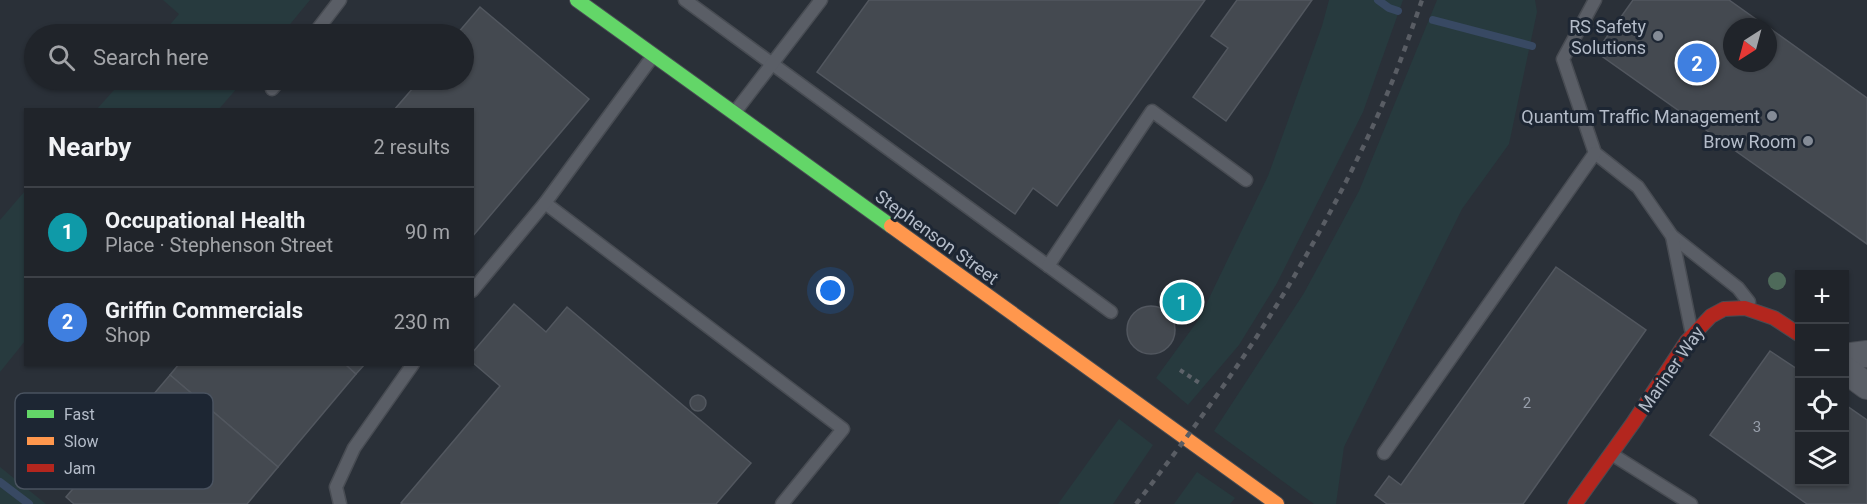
<!DOCTYPE html>
<html lang="en">
<head>
<meta charset="utf-8">
<style>
  body { margin:0; font-family:Roboto,sans-serif; background:#282c32; color:#f1f3f6 }
  .controls { position:absolute; right:18px; bottom:18px; display:grid; overflow:hidden; border-radius:0px; box-shadow:0 2px 4px #0004 }
  .controls button { width:54px; height:54px; display:grid; place-items:center; padding:0; border:0; border-bottom:2px solid #3d4147; background:#20242a; color:#f1f3f6; font:30px sans-serif }
  .compass { position:absolute; left:1723px; top:18px; width:54px; height:54px; border-radius:50%; background:#20242a; box-shadow:0 2px 4px #0004; rotate:216deg }
  .you { position:absolute; left:831px; top:291px; width:21px; height:21px; margin:-15px; border:4px solid #fff; border-radius:50%; background:#1a73e8; box-shadow:0 0 0 9px #1a73e833 }
  .badge { display:grid; place-items:center; width:39px; height:39px; border-radius:50%; background:#848b96; color:#fff; font-size:20px; font-weight:700 }
  .pin { position:absolute; translate:-50% -50%; border:3px solid #fff; box-shadow:0 2px 6px #0006 }
  .list { margin:0; padding:0; list-style:none }
  h2 { display:flex; justify-content:space-between; align-items:center; height:78px; margin:0; padding:0 24px; font-size:26px }
  h2 small { font-size:20px; font-weight:400; color:#a2a4a8 }
  .list li { display:grid; grid-template-columns:39px 1fr auto; gap:18px; align-items:center; box-sizing:border-box; height:90px; padding:0 24px; border-top:2px solid #3d4147 }
  .list b { display:block; font-size:22px; white-space:nowrap }
  .list p { margin:0; font-size:20px; white-space:nowrap; color:#a2a4a8 }
  .list em { font-size:20px; font-style:normal; color:#a2a4a8 }
  .icon { flex:none; width:33px; height:33px; fill:none; stroke:currentColor; stroke-width:2; stroke-linecap:round; stroke-linejoin:round }
  .map { position:relative; flex:none; width:1867px; height:504px; overflow:hidden }
  .search { position:absolute; background:#20242a; box-shadow:0 2px 4px #0004; left:24px; top:24px; width:450px; height:66px; display:flex; align-items:center; gap:15px; box-sizing:border-box; padding:0 21px; border-radius:33px; color:#a2a4a8; font-size:22px }
  .panel { position:absolute; background:#20242a; box-shadow:0 2px 4px #0004; left:24px; top:108px; width:450px; height:258px; border-radius:0px }
  .map>svg:first-child { display:block }
  .green { fill:#273a3e }
  .lines { fill:none; stroke-linecap:round; stroke-linejoin:round }
  .stream { stroke:#384963; stroke-width:8 }
  .building { fill:#444950; stroke:#52575f; stroke-width:1.5 }
  .lane-casing { stroke:#484c53; stroke-width:15 }
  .street-casing { stroke:#484c53; stroke-width:28 }
  .fast-casing { stroke:#484c53; stroke-width:16 }
  .slow-casing { stroke:#484c53; stroke-width:16 }
  .jam-casing { stroke:#484c53; stroke-width:16 }
  .path { stroke:#5d636a; stroke-width:4; stroke-dasharray:4.5 4.5; stroke-linecap:butt }
  .lane { stroke:#5a5e66; stroke-width:12 }
  .street { stroke:#5a5e66; stroke-width:26 }
  .fast { stroke:#63d668; stroke-width:14 }
  .slow { stroke:#ff974d; stroke-width:14 }
  .jam { stroke:#b3261e; stroke-width:14 }
  .rail { stroke:#595d64; stroke-width:4.5; stroke-dasharray:6 6; stroke-linecap:butt }
  .tree { fill:#4e6a5a }
  .poi-dot { fill:#848b96; stroke:#1d2633; stroke-width:2 }
  .labels { text-anchor:middle; dominant-baseline:central; stroke-width:6; stroke-linejoin:round; paint-order:stroke }
  .number-label { font-size:15px; fill:#989fab }
  .poi-label { font-size:18px; fill:#b4bcc9; stroke:#1d2633; text-anchor:end }
  .street-label { font-size:18px; fill:#b4bcc9; stroke:#1d2633 }
  .key { fill:#1d2633; stroke:#4a5360; stroke-width:1.5 }
  .key-label { font-size:16px; fill:#b4bcc9 }
</style>
</head>
<body>
<div class="map">
<svg width="1867" height="504" viewBox="0 0 1867 504">
  <rect width="100%" height="100%" fill="#2a3038"/>
  <g class="green">
    <polygon points="163,0 310,0 282,34 162,34 179,14"/>
    <polygon points="1329,0 1403,0 1363,112 1276,285 1239,345 1188,405 1156,378 1199,319 1268,176 1322,26"/>
    <polygon points="1437,0 1535,0 1537,12 1509,144 1462,209 1344,447 1336,504 1314,504 1214,431 1304,293 1359,191"/>
    <polygon points="123,80 244,80 219,109 97,109"/>
    <polygon points="25,191 25,341 0,372 0,220"/>
    <polygon points="1119,419 1153,445 1113,504 1058,504"/>
    <polygon points="0,467 46,504 0,504"/>
    <polygon points="1197,472 1235,498 1230,504 1174,504"/>
  </g>
  <g class="lines">
    <g class="stream">
      <polyline points="1378,0 1389,8 1398,11"/>
      <polyline points="1433,20 1532,46"/>
      <polyline points="0,482 29,504"/>
    </g>
  </g>
  <g class="building">
    <polygon points="869,0 1205,0 1057,206 1033,188 1015,214 817,72"/>
    <polygon points="1237,0 1312,0 1226,121 1193,97 1228,48 1211,36"/>
    <polygon points="1633,0 1729,0 1767,27 1732,27 1732,63 1768,63 1768,27 1867,98 1867,244 1596,52"/>
    <polygon points="480,7 589,99 472,237 472,110 394,110 420,80 464,80 464,34 457,34"/>
    <polygon points="1556,267 1646,330 1523,504 1387,504 1375,495 1389,476 1401,485"/>
    <polygon points="1179,286 1199,299 1186,319 1166,305"/>
    <polygon points="514,304 546,332 567,307 751,463 716,504 403,504 401,503 500,386 472,362 472,353"/>
    <circle cx="1151" cy="330" r="24"/>
    <polygon points="1770,351 1800,371 1800,482 1844,482 1844,404 1867,420 1867,504 1807,504 1710,435"/>
    <polygon points="179,364 345,364 356,374 278,467 170,375"/>
    <polygon points="345,364 365,364 356,374"/>
    <polygon points="170,375 278,467 247,504 74,504 66,497"/>
    <circle cx="698" cy="403" r="8"/>
  </g>
  <g class="lines">
    <g class="lane-casing">
      <g id="lane">
        <polyline points="685,0 1111,312"/>
        <polyline points="1595,0 1563,59 1595,153 1638,187 1672,236 1738,288 1749,302"/>
        <polyline points="314,34 340,0"/>
        <polyline points="272,89 280,80"/>
        <polyline points="735,112 821,0"/>
        <polyline points="545,203 843,429 782,504"/>
        <polyline points="1672,236 1691,329"/>
        <polyline points="1048,266 1152,111 1246,180"/>
        <polyline points="472,291 545,203 653,56"/>
        <polyline points="1384,453 1595,153"/>
        <polyline points="1613,455 1691,504"/>
        <polyline points="340,504 336,487 354,448 413,364"/>
      </g>
    </g>
    <g class="street-casing">
      <g id="street">
        <polyline points="1844,357 1867,354"/>
        <polyline points="1844,369 1867,386"/>
      </g>
    </g>
    <g class="fast-casing">
      <polyline id="fast" points="577,0 891,226"/>
    </g>
    <g class="slow-casing">
      <polyline id="slow" points="891,226 1277,504"/>
    </g>
    <g class="jam-casing">
      <polyline id="jam" points="1575,504 1633,423 1687,341 1711,316 1724,309 1745,308 1774,318 1800,335"/>
    </g>
    <polyline class="path" points="1180,370 1201,384"/>
    <use href="#lane" class="lane"/>
    <use href="#street" class="street"/>
    <use href="#fast" class="fast"/>
    <use href="#slow" class="slow"/>
    <use href="#jam" class="jam"/>
    <path class="rail" d="M 1136,504 C 1194,429 1251,351 1299,268 C 1334,207 1368,142 1394,77 C 1404,52 1413,26 1422,0"/>
  </g>
  <circle class="tree" cx="1777" cy="281" r="9"/>
  <g class="poi-dot">
    <circle cx="1658" cy="36" r="6"/>
    <circle cx="1772" cy="116" r="6"/>
    <circle cx="1808" cy="141" r="6"/>
  </g>
  <g class="labels">
    <g class="number-label">
      <text x="1527" y="403">2</text>
      <text x="1757" y="427">3</text>
    </g>
    <g class="poi-label">
      <text x="1646" y="26">RS Safety<tspan x="1646" dy="21">Solutions</tspan></text>
      <text x="1760" y="116">Quantum Traffic Management</text>
      <text x="1796" y="141">Brow Room</text>
    </g>
    <g class="street-label">
      <text transform="translate(937 237) rotate(36)">Stephenson Street</text>
      <text transform="translate(1671 369) rotate(-55)">Mariner Way</text>
    </g>
  </g>
  <rect x="15" y="393" width="198" height="96" rx="9" class="key"/>
  <rect x="27" y="410" width="27" height="8" fill="#63d668"/>
  <rect x="27" y="437" width="27" height="8" fill="#ff974d"/>
  <rect x="27" y="464" width="27" height="8" fill="#b3261e"/>
  <g class="key-label">
    <text x="64" y="420">Fast</text>
    <text x="64" y="447">Slow</text>
    <text x="64" y="474">Jam</text>
  </g>
</svg>
<div class="controls">
<button>+</button>
<button>−</button>
<button><svg class="icon" aria-label="locate" viewBox="0 0 24 24"><circle cx="12" cy="12" r="6"/><path d="M12 2v4M12 18v4M2 12h4M18 12h4"/></svg></button>
<button><svg class="icon" aria-label="layers" viewBox="0 0 24 24"><path d="M12 4l9 5-9 5-9-5zM3 14l9 5 9-5"/></svg></button>
</div>
<svg class="compass" viewBox="-18 -18 36 36"><path d="M0-13l5 13h-10z" fill="#e53935"/><path d="M0 13l5-13h-10z" fill="#a2a4a8"/></svg>
<div class="you"></div>
<div class="pin badge" style="left:1182px;top:302px;background:#0f9aa8">1</div>
<div class="pin badge" style="left:1697px;top:63px;background:#3f7fe0">2</div>
<div class="search"><svg class="icon" aria-label="search" viewBox="0 0 24 24"><circle cx="10" cy="10" r="6"/><path d="M15 15l6 6"/></svg>Search here</div>
<section class="panel">
<h2>Nearby<small>2 results</small></h2>
<ul class="list">
<li><span class="badge" style="background:#0f9aa8">1</span><div><b>Occupational Health</b><p>Place · Stephenson Street</p></div><em>90 m</em></li>
<li><span class="badge" style="background:#3f7fe0">2</span><div><b>Griffin Commercials</b><p>Shop</p></div><em>230 m</em></li>
</ul>
</section>
</div>
</body>
</html>
